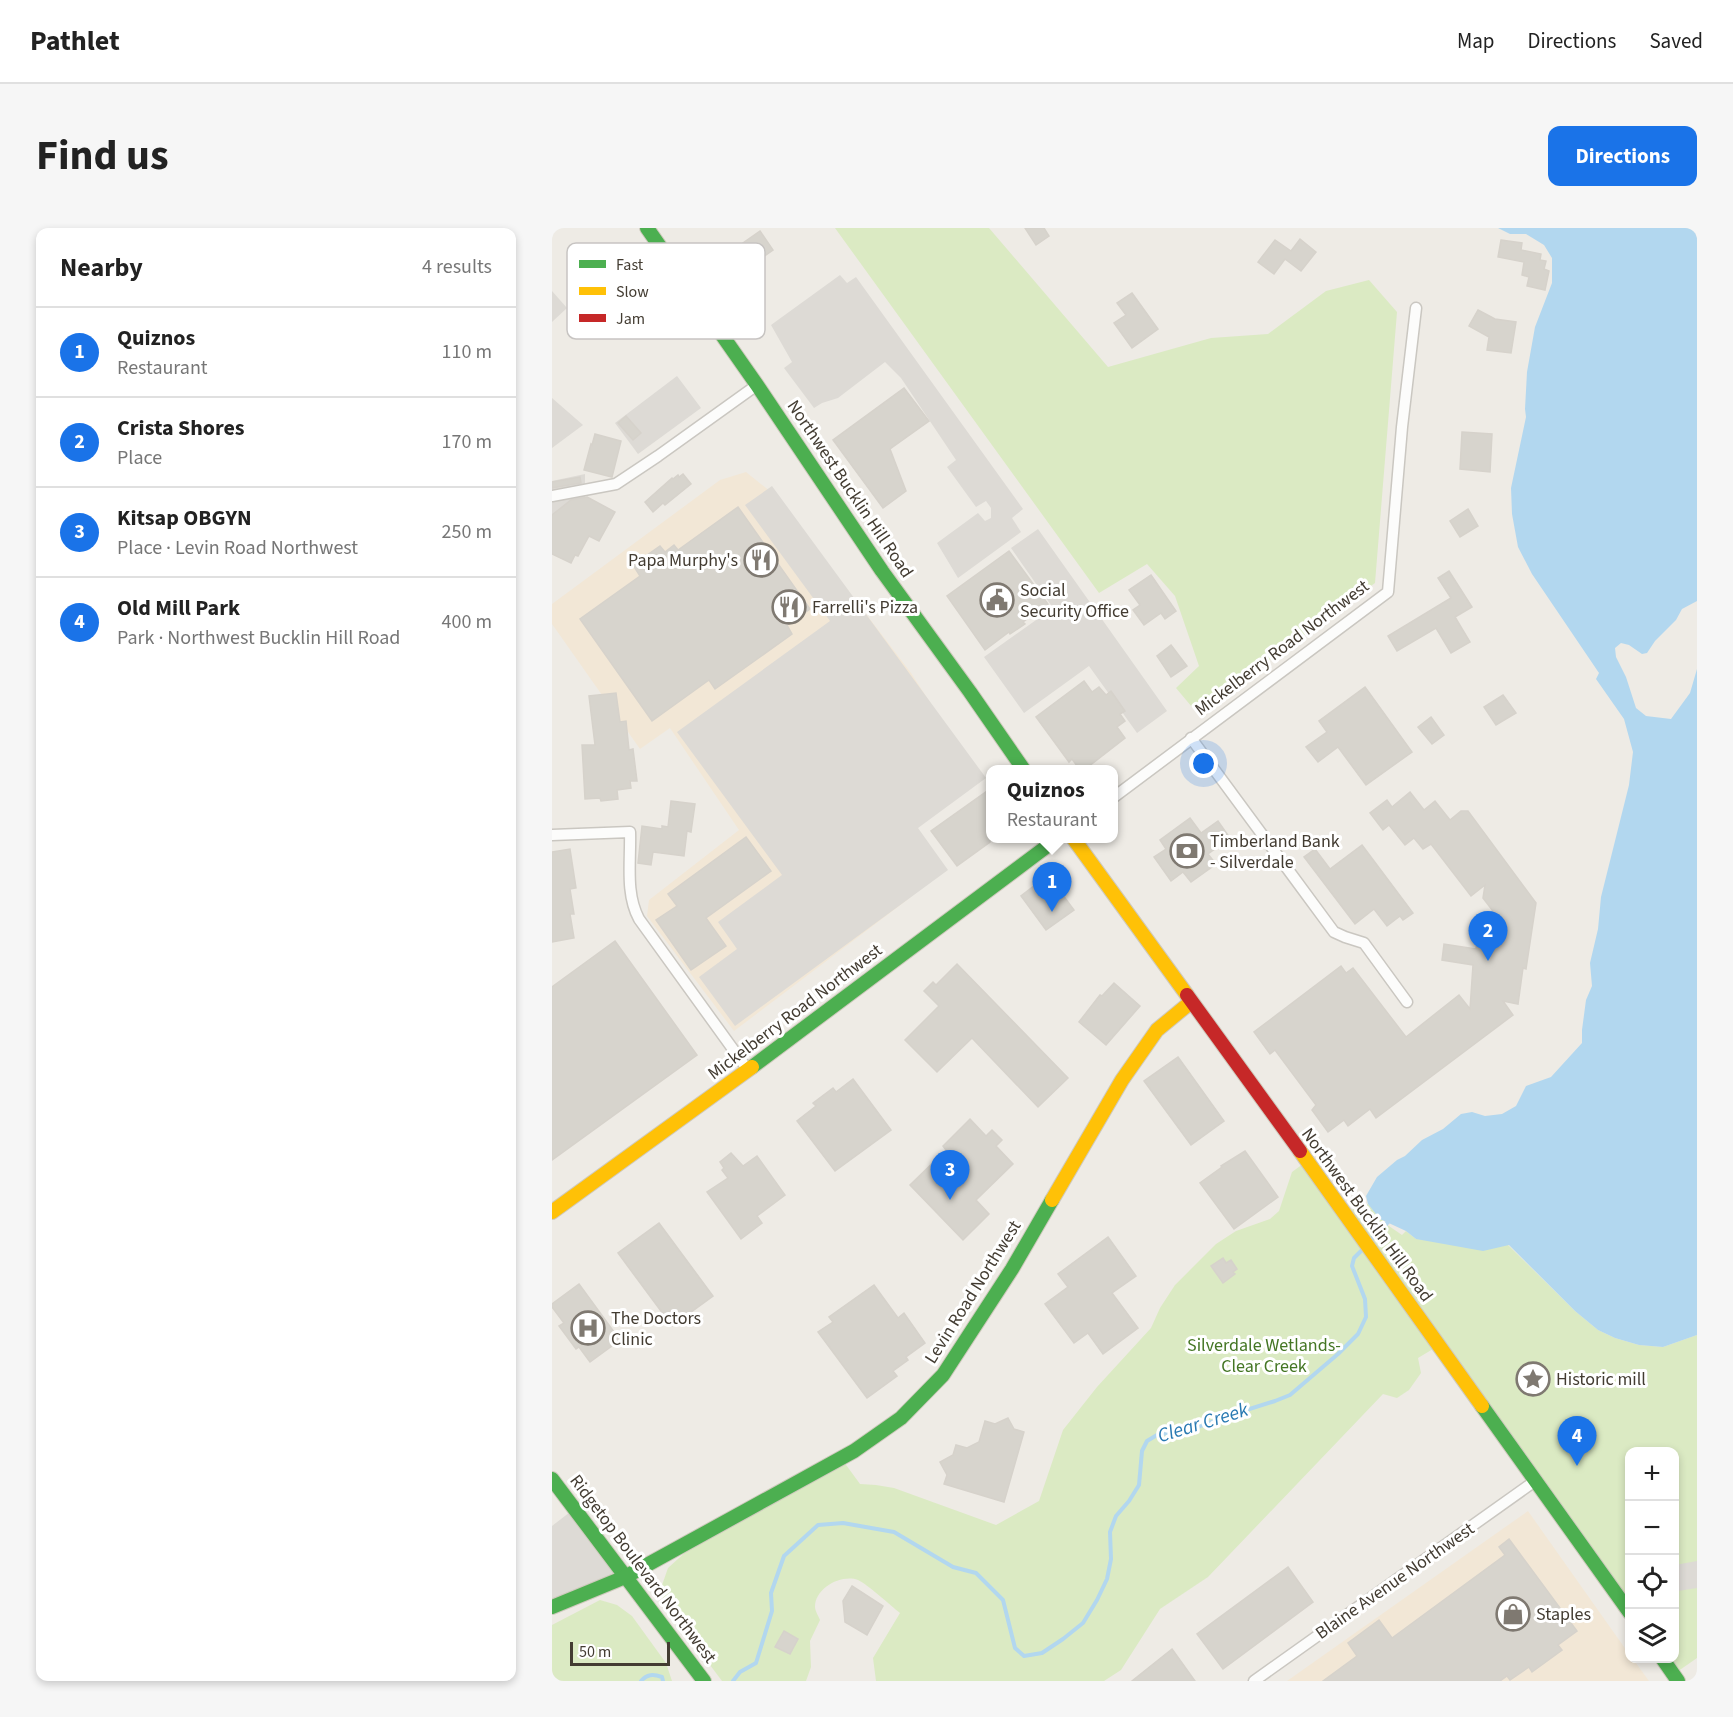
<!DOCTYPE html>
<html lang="en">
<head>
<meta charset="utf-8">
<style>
  body { margin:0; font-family:"Source Sans 3",sans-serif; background:#f6f6f6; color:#222 }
  .controls { position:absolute; right:18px; bottom:18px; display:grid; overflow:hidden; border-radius:12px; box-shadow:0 3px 9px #0003 }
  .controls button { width:54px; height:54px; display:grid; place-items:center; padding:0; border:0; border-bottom:2px solid #e0e0e0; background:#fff; color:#222; font:30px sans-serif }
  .scale { position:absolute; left:18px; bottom:15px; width:100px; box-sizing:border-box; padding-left:6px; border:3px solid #433c32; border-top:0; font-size:16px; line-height:21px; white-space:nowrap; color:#433c32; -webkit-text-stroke:4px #fff; paint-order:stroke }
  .you { position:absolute; left:652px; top:536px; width:21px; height:21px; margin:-15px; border:4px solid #fff; border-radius:50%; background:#1a73e8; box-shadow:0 0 0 9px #1a73e833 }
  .badge { display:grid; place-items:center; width:39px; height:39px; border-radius:50%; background:#1a73e8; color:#fff; font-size:20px; font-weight:700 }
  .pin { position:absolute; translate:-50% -50px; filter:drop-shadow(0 2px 3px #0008) }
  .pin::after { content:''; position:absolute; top:32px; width:21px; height:18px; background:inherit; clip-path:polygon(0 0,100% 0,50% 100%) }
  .popup { position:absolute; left:434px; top:537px; width:132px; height:78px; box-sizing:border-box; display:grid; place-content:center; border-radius:12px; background:#fff; filter:drop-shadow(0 2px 4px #0005); font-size:20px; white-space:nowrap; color:#767676 }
  .popup b { font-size:22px; color:#222 }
  .popup::after { content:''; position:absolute; left:50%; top:100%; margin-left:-12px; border:12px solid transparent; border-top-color:#fff }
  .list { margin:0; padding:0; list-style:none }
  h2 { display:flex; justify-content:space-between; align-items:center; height:78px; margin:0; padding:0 24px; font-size:26px }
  h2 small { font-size:20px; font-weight:400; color:#767676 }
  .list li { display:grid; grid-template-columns:39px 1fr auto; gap:18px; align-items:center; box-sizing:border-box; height:90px; padding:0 24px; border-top:2px solid #e0e0e0 }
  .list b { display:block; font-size:22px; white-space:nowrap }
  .list p { margin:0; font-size:20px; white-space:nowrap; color:#767676 }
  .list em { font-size:20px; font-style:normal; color:#767676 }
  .icon { flex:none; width:33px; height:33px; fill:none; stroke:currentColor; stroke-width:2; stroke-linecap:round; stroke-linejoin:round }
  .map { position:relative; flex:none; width:1145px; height:1453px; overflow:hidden; border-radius:12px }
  header { display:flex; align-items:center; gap:36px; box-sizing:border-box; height:84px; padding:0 30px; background:#fff; border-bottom:2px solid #e0e0e0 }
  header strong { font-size:28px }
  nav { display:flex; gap:33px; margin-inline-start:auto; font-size:21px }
  .intro { display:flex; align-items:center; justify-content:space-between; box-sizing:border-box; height:144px; padding:0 36px }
  h1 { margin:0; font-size:42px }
  .button { padding:15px 27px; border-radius:12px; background:#1a73e8; color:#fff; font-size:21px; font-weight:700 }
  main { display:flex; gap:36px; padding:0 36px }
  aside { flex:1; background:#fff; border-radius:12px; box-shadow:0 3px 9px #0003 }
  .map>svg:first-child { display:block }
  .commercial { fill:#f2e7d6 }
  .green { fill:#dbeac3 }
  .parking { fill:#dddad5 }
  .water { fill:#b2d7ef }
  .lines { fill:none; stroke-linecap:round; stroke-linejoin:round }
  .stream { stroke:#b2d7ef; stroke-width:4 }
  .building { fill:#d7d4cd; stroke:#d6d2cb; stroke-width:1.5 }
  .street-casing { stroke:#cac7c1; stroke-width:13 }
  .fast-casing { stroke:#cfcabd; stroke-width:16 }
  .slow-casing { stroke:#cfcabd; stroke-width:16 }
  .jam-casing { stroke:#cfcabd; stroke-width:16 }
  .street { stroke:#fcfcfb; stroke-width:10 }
  .fast { stroke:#4caf50; stroke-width:14 }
  .slow { stroke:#ffc107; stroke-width:14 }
  .jam { stroke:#c62828; stroke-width:14 }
  .labels { text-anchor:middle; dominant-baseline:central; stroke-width:6; stroke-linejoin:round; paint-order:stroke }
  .street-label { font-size:18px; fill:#433c32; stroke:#fff }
  .poi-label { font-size:18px; fill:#433c32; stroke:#fff; text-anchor:start }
  .park-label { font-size:18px; fill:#447624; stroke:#fff }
  .water-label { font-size:20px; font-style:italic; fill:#2879b2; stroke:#fff }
  .key { fill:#fff; stroke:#c7c4c2; stroke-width:1.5 }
  .key-label { font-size:16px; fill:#433c32 }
</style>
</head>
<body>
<header>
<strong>Pathlet</strong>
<nav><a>Map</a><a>Directions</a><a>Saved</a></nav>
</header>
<div class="intro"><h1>Find us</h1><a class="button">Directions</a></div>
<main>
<aside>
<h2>Nearby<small>4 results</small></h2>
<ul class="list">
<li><span class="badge">1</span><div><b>Quiznos</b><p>Restaurant</p></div><em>110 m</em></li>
<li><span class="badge">2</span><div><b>Crista Shores</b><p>Place</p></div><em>170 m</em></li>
<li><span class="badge">3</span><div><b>Kitsap OBGYN</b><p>Place · Levin Road Northwest</p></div><em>250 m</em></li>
<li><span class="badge">4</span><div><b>Old Mill Park</b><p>Park · Northwest Bucklin Hill Road</p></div><em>400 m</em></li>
</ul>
</aside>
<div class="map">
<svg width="1145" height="1453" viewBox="0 0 1145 1453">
  <rect width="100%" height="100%" fill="#eeebe5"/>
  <g class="commercial">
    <polygon points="194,244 224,268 359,445 401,510 299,587 359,669 182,803 95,688 97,672 187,602 118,500 88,521 0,396 0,376 168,252"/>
    <polygon points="976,1283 1077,1426 1078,1430 1081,1431 1097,1453 735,1453"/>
  </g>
  <g class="green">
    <polygon points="283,0 437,0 556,139 659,110 716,106 774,63 817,52 845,84 823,355 645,485 624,460 647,438 623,368 595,336 547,365"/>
    <path d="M 755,933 L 799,982 L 816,976 L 834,996 L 850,1007 L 854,1003 L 864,1011 L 956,1017 L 1023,1083 L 1046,1102 L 1063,1110 L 1087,1117 L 1111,1119 L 1145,1107 L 1145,1430 L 1122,1446 L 1110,1431 L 1122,1430 L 1122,1224 L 1078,1224 L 1077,1385 L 886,1118 L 866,1130 L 869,1145 L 857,1162 L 845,1170 L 831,1166 L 656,1349 L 608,1381 L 569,1442 L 552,1453 L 324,1453 L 321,1430 L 348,1385 C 338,1377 315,1356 306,1352 C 289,1346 263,1360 263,1379 C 263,1383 267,1389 268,1392 L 258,1413 L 259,1439 L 254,1453 L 170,1453 L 113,1377 L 109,1360 L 116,1340 L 158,1302 L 289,1230 L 308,1256 L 324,1257 L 342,1260 L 444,1297 L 487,1273 L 511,1202 L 545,1159 L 599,1100 L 608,1080 L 623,1057 L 664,1016 L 684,1003 L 718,991 L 727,983 L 740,944 Z"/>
    <polygon points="48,1372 65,1377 80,1388 114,1435 120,1453 0,1453 0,1397"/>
  </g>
  <g class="parking">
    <polygon points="288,47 295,55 304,49 471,281 460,290 469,304 406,350 385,315 426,285 433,293 439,290 439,280 434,273 424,279 395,239 404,232 349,150 333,134 286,170 270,175 262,180 232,140 240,134 219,97"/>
    <polygon points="0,63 15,80 0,94"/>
    <polygon points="125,148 149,180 86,226 63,195"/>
    <polygon points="0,170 31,197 0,220"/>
    <polygon points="33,246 33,286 0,299 0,253"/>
    <polygon points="220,258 434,550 366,600 396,642 183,798 147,749 185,721 166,694 230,647 125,504 278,393 193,277"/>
    <polygon points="486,301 615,483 585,505 537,438 472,485 432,429 501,380 459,320"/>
    <polygon points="22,1281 73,1349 0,1379 0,1298"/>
    <polygon points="1145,1333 1145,1360 1126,1363 1123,1337"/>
  </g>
  <polygon class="water" points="946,0 1145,0 1145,373 1130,381 1124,392 1103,413 1095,425 1090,426 1077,417 1069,415 1063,420 1064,429 1074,449 1084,480 1094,488 1119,491 1138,465 1145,441 1145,1107 1111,1119 1087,1117 1063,1110 1046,1102 1023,1083 957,1017 931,1023 864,1011 854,1003 828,991 816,976 814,968 825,949 845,932 853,928 870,912 891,901 909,886 920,884 933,888 950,886 964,878 974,858 999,849 1030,815 1030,802 1034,772 1040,758 1038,735 1046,701 1049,669 1077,557 1081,524 1072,491 1044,451 1047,445 980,346 966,319 960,286 959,260 974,189 973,181 975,144 983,99 1000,55 1000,30 992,17 974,6 958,6"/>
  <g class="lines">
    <g class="stream">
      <polyline points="817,1014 836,994"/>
      <path d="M 89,1453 C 95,1446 101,1446 110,1449 L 111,1453"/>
      <polyline points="181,1453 188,1444 204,1435 220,1383 219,1365 232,1328 266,1297 291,1295 342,1304 401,1339 424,1345 451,1372 463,1420 472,1428 490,1425 511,1411 531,1395 545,1372 555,1351 559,1331 558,1304 564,1288 577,1273 587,1257 590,1223 595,1213 605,1207 646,1199 669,1190 723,1173 738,1167 786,1126 806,1106 814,1089 813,1071 800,1038 802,1030 812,1020"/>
    </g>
  </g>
  <g class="building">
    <polygon points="473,0 492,0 497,8 484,17"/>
    <polygon points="208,3 221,22 194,41 181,22"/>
    <polygon points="748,11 764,24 749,43 733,31 722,46 706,34 723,12 739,23"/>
    <polygon points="949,12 970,15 969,22 989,26 988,32 994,33 992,41 997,43 993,62 975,58 977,49 970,47 972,34 946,29"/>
    <polygon points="580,65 606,101 580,120 562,95 574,87 565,75"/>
    <polygon points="926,82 943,91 964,94 959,125 935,122 937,109 917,98"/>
    <polygon points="352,160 377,193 338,221 354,263 331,280 281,212"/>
    <polygon points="74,188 89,205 81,212 66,195"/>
    <polygon points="910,204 940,206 938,244 908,241"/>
    <polygon points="43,206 69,213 60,249 32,242 39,216 40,217"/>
    <polygon points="131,246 139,256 113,277 111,275 101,284 93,274 120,250 121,251 126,247 127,249"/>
    <polygon points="28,249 29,255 0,260 0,254"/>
    <polygon points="35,269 63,284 47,313 37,308 26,328 23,327 19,335 0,326 0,287 19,272"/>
    <polygon points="186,279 258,381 235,397 240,406 201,434 163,461 157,452 100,493 28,391 88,348 81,337 108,318 113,324 122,317 126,322"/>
    <polygon points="916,281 926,298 908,309 898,293"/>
    <polygon points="457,323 496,376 471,394 473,396 458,406 457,404 433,422 395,368"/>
    <polygon points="897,343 920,379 903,389 918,414 899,425 884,400 845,423 836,408 899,370 886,350"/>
    <polygon points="599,347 624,383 613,391 609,385 592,397 581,382 588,377 577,362"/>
    <polygon points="619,417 635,438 619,449 605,428"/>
    <polygon points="532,453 540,464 547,459 554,467 559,463 573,483 568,486 573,493 565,499 573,510 532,542 528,542 520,531 517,534 484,489"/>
    <polygon points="813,459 860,524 814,557 786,519 766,534 754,519 775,504 767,493"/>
    <polygon points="64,465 68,494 74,493 77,522 81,521 85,553 78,553 79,560 65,562 66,571 49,573 48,570 33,571 30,517 43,517 37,468"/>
    <polygon points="951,467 964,485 944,497 932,479"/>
    <polygon points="879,489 892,507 880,516 866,499"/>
    <polygon points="438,561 438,614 405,638 379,603"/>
    <polygon points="858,564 872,582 883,573 898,592 909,583 916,583 984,675 974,741 971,740 966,776 951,773 961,787 824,890 818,881 796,898 792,892 776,904 760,882 764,877 723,822 718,826 702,804 789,738 794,745 801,740 854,809 907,767 918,781 921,737 890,732 892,716 924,721 928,689 947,691 931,670 933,657 919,668 879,616 871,621 862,610 853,617 837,597 831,602 818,585 835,572 840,579"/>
    <polygon points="119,573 143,576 139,604 135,603 132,628 101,624 99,637 86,635 90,598 110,601 110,598 116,599"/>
    <polygon points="638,590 649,605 666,593 678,610 656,626 664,636 639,654 631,644 619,653 602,629 614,621 608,612"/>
    <polygon points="194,609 219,643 154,690 174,718 139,742 104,692 125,678 116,666"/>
    <polygon points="810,617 861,685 851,692 848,688 835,698 822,681 803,696 752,629 763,621 778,641"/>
    <polygon points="18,621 24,660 18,661 22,686 18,686 22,710 0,714 0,624"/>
    <polygon points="496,647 522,682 494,702 469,668"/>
    <polygon points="63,713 145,827 0,932 0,759"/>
    <polygon points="405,736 516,850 486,879 420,810 385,844 353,812 387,778 372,763 381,754 384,757"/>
    <polygon points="562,755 588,778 554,817 527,794 548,767 550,768"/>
    <polygon points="626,829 672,893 639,917 592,853"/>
    <polygon points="301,851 339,902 283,943 245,893 264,878 261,875 281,860 284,864"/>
    <polygon points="418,891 434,908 440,902 450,912 444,918 461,936 424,972 437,986 411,1012 358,957 394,922 391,918"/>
    <polygon points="693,923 726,969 682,1001 648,955 670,939 669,938"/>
    <polygon points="179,925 191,938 205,928 233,967 205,988 210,995 189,1011 155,964 176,950 170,942 172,940 168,934"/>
    <polygon points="107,995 161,1068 120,1098 66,1025"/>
    <polygon points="556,1009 584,1048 560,1065 586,1100 551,1126 536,1105 522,1115 493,1076 516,1059 506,1046"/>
    <polygon points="671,1030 674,1035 679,1032 685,1041 681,1044 683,1046 671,1055 659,1038"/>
    <polygon points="27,1056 68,1112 38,1134 27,1119 24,1121 7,1098 12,1095 0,1079 0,1076"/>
    <polygon points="322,1057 346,1090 352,1085 373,1115 354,1129 356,1132 341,1143 345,1148 315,1170 266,1104 281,1094 277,1089"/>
    <polygon points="456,1190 462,1201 472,1204 452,1274 392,1256 395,1247 388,1234 401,1227 404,1217 415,1220 427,1214 433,1193 443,1196"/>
    <polygon points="957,1311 1025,1403 1006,1417 1010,1422 980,1444 977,1439 958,1452 955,1448 948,1453 771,1453 805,1428 796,1415 827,1392 840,1410 953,1327 947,1319"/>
    <polygon points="736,1339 761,1374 671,1441 645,1406"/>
    <polygon points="300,1358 331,1378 315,1407 293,1394 291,1373"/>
    <polygon points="232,1403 246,1411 238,1426 223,1419"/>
    <polygon points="620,1421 643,1453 580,1453"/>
  </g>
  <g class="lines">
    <g class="street-casing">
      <g id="street">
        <polyline points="0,268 64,256 106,228 205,157"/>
        <polyline points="639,510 782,704 793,709 812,715 855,774"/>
        <polyline points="562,569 836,364 850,199 864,80"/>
        <path d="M 0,607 L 78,604 C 79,633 73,665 87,691 L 196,842"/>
        <polyline points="702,1453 983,1253"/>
      </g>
    </g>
    <g class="fast-casing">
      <g id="fast">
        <polyline points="95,0 205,157 330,343 418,464 472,542"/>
        <polyline points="200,839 506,610"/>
        <polyline points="930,1178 1078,1385"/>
        <polyline points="0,1251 152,1453"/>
        <polyline points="0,1379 73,1349 302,1223 349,1190 391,1147 460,1041 500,972"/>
        <polyline points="1110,1430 1126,1453"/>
      </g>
    </g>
    <g class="slow-casing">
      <g id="slow">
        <polyline points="521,610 635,767"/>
        <polyline points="748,923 930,1178"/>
        <polyline points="500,972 570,852 605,802 639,774"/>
        <polyline points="0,984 200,839"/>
      </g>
    </g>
    <g class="jam-casing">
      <polyline id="jam" points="635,767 748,923"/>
    </g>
    <use href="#street" class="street"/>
    <use href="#fast" class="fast"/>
    <use href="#slow" class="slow"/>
    <use href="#jam" class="jam"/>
  </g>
  <defs>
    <g id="restaurant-ring" transform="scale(1.725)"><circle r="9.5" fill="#fff" stroke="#7f7971" stroke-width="1.5"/><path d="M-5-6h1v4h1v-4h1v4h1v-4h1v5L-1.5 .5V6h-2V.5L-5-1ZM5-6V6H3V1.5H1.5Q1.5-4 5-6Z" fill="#7f7971"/></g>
    <g id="civic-ring" transform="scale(1.725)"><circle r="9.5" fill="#fff" stroke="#7f7971" stroke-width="1.5"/><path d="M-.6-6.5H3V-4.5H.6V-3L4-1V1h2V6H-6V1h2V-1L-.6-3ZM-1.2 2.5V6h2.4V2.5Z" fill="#7f7971"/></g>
    <g id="bank-ring" transform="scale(1.725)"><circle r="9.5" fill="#fff" stroke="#7f7971" stroke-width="1.5"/><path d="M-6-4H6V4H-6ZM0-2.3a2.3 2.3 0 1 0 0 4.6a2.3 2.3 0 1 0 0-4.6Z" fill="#7f7971"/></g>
    <g id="hospital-ring" transform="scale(1.725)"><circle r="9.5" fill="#fff" stroke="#7f7971" stroke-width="1.5"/><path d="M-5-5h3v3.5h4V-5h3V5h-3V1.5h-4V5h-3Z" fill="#7f7971"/></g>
    <g id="sight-ring" transform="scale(1.725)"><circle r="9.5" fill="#fff" stroke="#7f7971" stroke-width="1.5"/><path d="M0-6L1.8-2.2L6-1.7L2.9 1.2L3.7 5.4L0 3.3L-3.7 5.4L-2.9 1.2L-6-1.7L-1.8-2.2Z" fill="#7f7971"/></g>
    <g id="shop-ring" transform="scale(1.725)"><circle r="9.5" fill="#fff" stroke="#7f7971" stroke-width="1.5"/><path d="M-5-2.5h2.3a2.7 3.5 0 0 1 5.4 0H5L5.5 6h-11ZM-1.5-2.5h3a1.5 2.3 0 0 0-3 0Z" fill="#7f7971"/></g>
  </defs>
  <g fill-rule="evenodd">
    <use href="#restaurant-ring" x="209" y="332"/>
    <use href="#civic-ring" x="445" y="372"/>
    <use href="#restaurant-ring" x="237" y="379"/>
    <use href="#bank-ring" x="635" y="623"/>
    <use href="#hospital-ring" x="36" y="1100"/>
    <use href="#sight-ring" x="981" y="1151"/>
    <use href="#shop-ring" x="961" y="1386"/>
  </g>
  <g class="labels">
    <g class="street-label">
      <text transform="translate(298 261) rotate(56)">Northwest Bucklin Hill Road</text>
      <text transform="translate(730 420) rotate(-37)">Mickelberry Road Northwest</text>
      <text transform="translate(243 784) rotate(-37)">Mickelberry Road Northwest</text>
      <text transform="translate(815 987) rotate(54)">Northwest Bucklin Hill Road</text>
      <text transform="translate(421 1064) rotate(-58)">Levin Road Northwest</text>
      <text transform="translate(91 1341) rotate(53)">Ridgetop Boulevard Northwest</text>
      <text transform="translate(843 1353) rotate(-35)">Blaine Avenue Northwest</text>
    </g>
    <g class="poi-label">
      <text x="186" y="332" text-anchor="end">Papa Murphy's</text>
      <text x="468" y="362">Social<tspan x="468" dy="21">Security Office</tspan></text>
      <text x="260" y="379">Farrelli's Pizza</text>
      <text x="658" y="613">Timberland Bank<tspan x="658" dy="21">- Silverdale</tspan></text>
      <text x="59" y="1090">The Doctors<tspan x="59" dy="21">Clinic</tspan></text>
      <text x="1004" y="1151">Historic mill</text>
      <text x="984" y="1386">Staples</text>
    </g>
    <g class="park-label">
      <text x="712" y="1117">Silverdale Wetlands-<tspan x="712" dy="21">Clear Creek</tspan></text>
    </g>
    <g class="water-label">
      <text transform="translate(651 1195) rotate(-17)">Clear Creek</text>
    </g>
  </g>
  <rect x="15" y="15" width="198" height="96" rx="9" class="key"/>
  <rect x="27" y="32" width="27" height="8" fill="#4caf50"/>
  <rect x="27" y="59" width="27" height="8" fill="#ffc107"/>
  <rect x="27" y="86" width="27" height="8" fill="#c62828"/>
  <g class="key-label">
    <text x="64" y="42">Fast</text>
    <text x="64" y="69">Slow</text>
    <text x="64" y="96">Jam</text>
  </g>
</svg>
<div class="controls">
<button>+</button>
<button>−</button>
<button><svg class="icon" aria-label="locate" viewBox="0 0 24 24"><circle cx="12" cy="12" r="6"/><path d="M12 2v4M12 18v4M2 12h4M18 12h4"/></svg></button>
<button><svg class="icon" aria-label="layers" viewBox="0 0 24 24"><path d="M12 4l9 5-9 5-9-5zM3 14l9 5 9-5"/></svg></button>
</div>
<div class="scale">50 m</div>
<div class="you"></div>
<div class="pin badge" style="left:500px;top:684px">1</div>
<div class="popup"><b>Quiznos</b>Restaurant</div>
<div class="pin badge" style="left:936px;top:733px">2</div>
<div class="pin badge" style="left:398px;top:972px">3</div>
<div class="pin badge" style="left:1025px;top:1238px">4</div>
</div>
</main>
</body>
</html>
